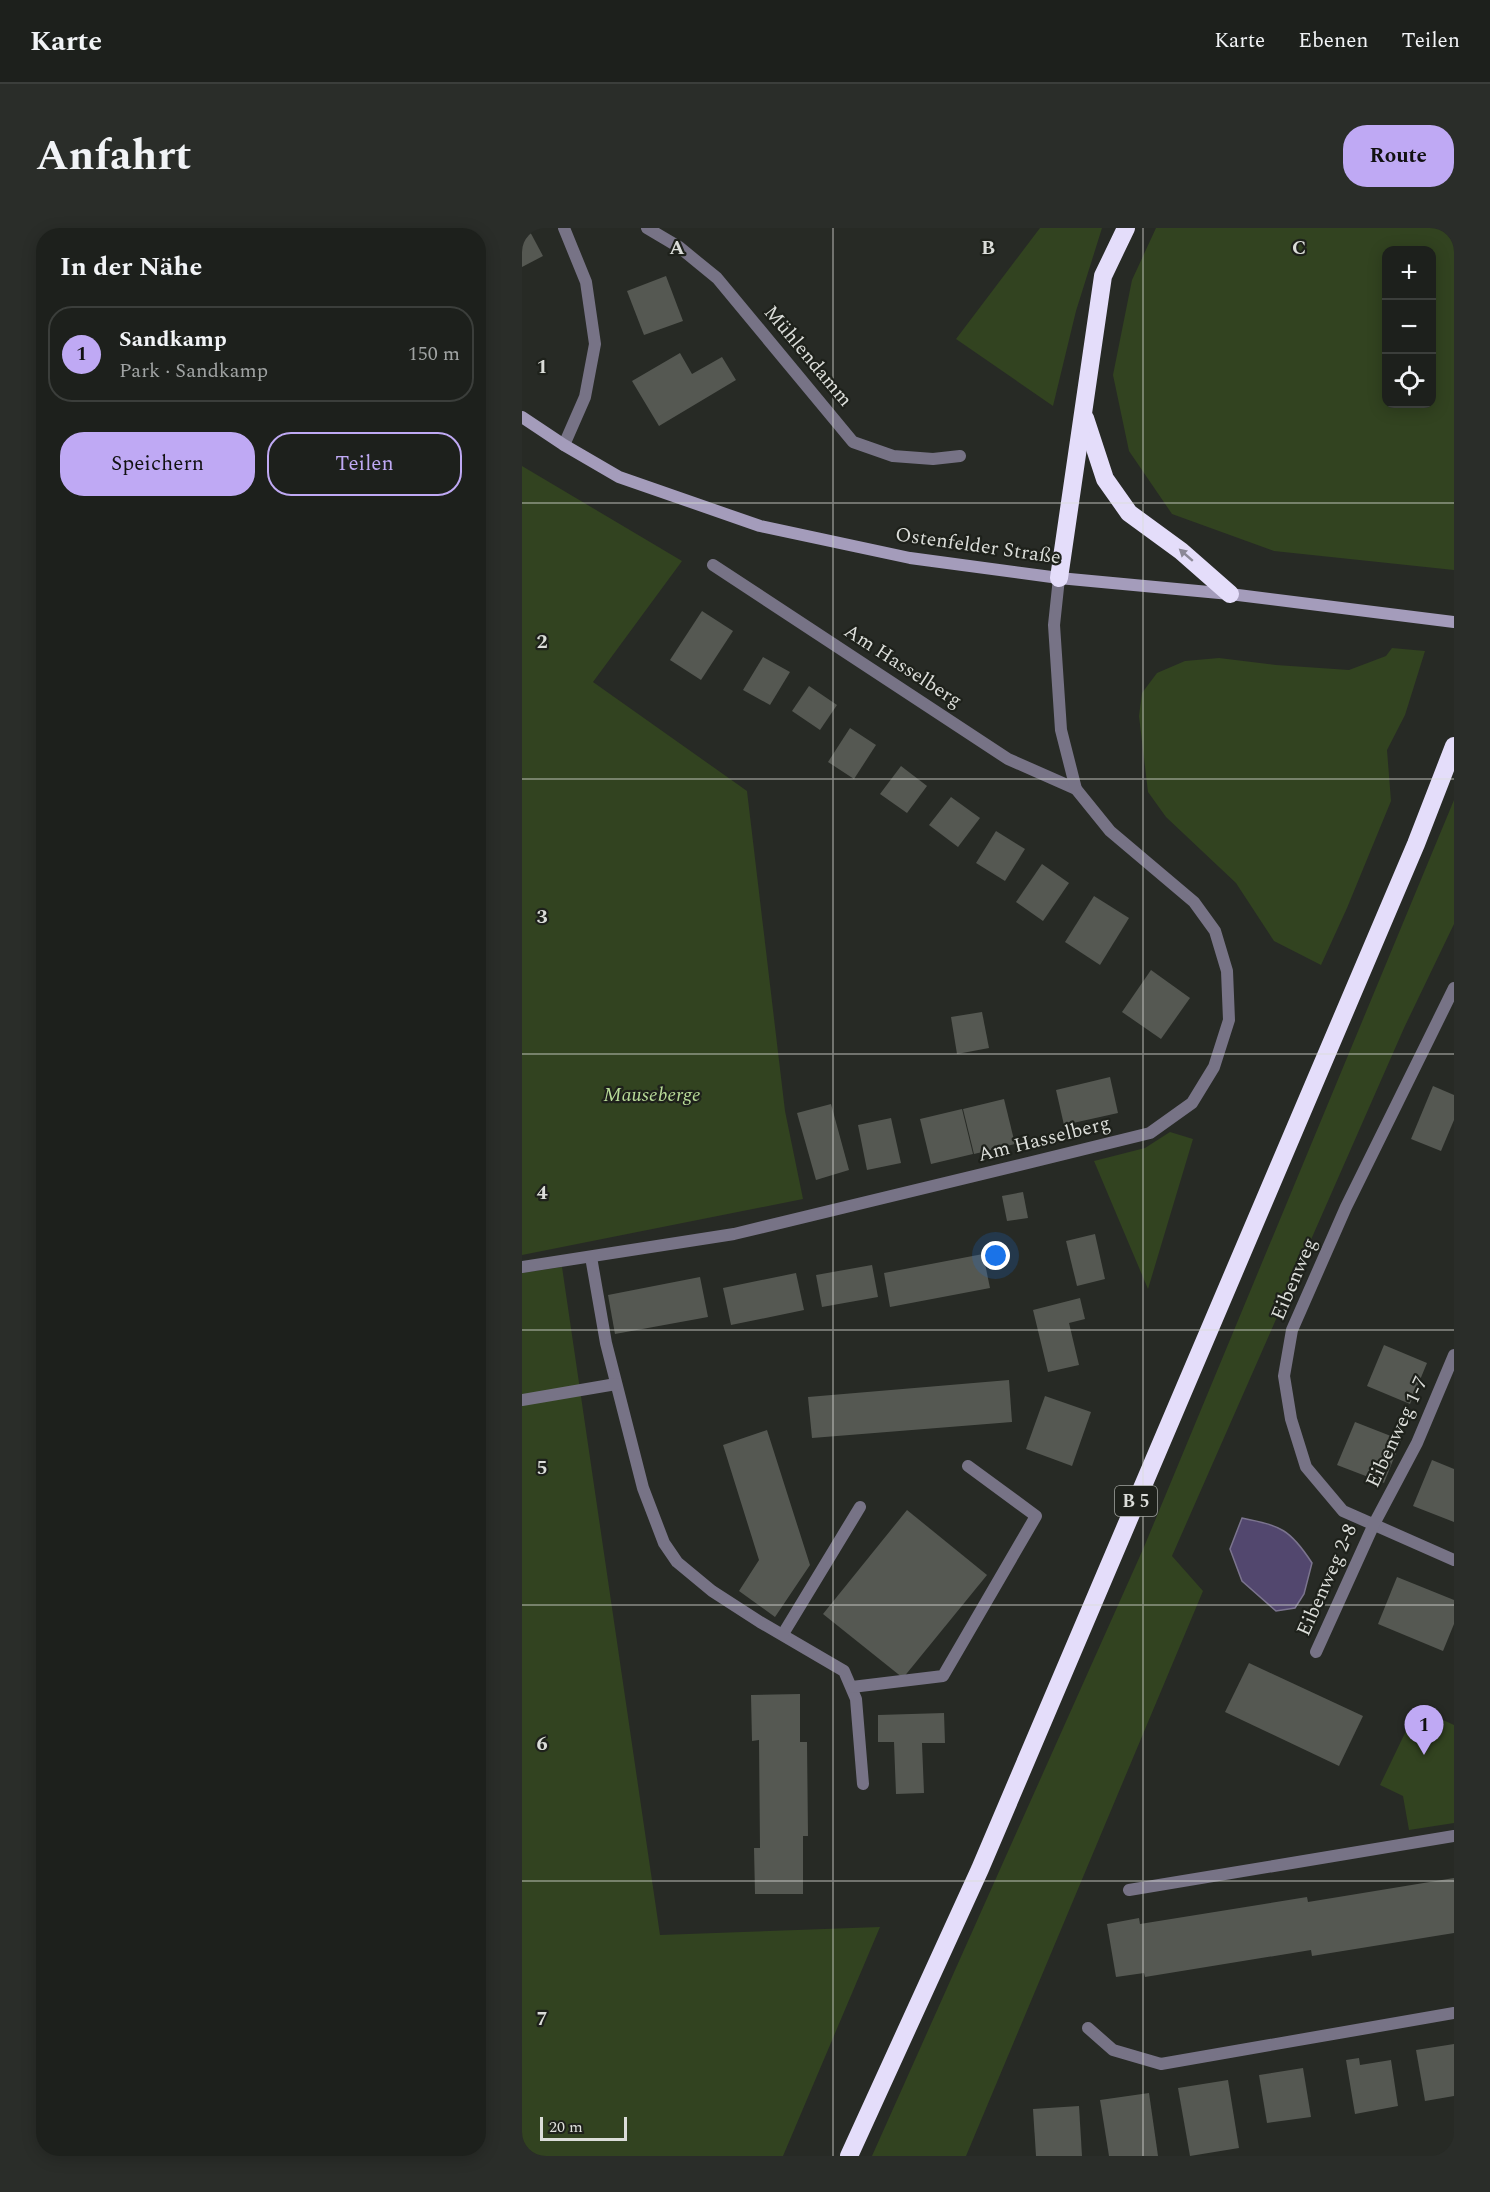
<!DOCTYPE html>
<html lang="de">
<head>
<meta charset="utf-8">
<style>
  body { margin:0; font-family:Spectral,serif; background:#2a2d29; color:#f1f3f6 }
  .controls { position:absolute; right:18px; top:18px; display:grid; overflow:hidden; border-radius:12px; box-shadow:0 3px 15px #0003 }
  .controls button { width:54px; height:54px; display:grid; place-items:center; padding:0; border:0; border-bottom:2px solid #3b3e3b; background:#1d201c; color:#f1f3f6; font:30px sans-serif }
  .scale { position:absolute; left:18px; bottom:15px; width:87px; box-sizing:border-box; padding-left:6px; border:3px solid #dbddd9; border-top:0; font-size:16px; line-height:21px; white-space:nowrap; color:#dbddd9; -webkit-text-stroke:4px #1e211b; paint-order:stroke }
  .you { position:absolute; left:474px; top:1028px; width:21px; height:21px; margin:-15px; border:4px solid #fff; border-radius:50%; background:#1a73e8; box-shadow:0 0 0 9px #1a73e833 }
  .badge { display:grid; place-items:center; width:39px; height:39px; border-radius:50%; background:#bfa9f4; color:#111; font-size:20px; font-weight:700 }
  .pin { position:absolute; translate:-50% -50px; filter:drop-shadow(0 2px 3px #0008) }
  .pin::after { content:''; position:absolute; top:32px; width:21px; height:18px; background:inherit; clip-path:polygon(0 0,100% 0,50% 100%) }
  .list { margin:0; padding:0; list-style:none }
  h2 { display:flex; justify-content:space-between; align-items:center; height:78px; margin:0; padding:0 24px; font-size:26px }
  h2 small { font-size:20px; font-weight:400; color:#a0a3a3 }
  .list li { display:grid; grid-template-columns:39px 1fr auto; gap:18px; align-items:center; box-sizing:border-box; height:96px; margin:0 12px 12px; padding:0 12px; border:2px solid #3b3e3b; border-radius:24px }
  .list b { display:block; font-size:22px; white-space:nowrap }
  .list p { margin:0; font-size:20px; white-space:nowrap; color:#a0a3a3 }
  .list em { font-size:20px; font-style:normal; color:#a0a3a3 }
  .actions { display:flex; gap:12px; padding:18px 24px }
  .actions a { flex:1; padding:14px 0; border:2px solid #bfa9f4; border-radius:24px; text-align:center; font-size:21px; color:#bfa9f4 }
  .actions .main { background:#bfa9f4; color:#111 }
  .icon { flex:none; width:33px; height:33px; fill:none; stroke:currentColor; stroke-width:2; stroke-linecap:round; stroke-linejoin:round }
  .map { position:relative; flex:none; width:932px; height:1928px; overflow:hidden; border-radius:24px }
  header { display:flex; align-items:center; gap:36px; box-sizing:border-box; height:84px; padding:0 30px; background:#1d201c; border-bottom:2px solid #3b3e3b }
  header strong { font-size:28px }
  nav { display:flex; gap:33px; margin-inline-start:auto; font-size:21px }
  .intro { display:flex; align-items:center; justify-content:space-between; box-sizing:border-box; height:144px; padding:0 36px }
  h1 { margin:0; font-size:42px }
  .button { padding:15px 27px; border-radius:24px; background:#bfa9f4; color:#111; font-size:21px; font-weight:700 }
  main { display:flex; gap:36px; padding:0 36px }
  aside { flex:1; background:#1d201c; border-radius:24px; box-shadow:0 3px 15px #0003 }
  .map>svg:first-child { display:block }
  .green { fill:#324320; fill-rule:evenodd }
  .water { fill:#52476e; stroke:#7b748e; stroke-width:1.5 }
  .building { fill:#555852 }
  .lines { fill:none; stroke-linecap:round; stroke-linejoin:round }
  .lane { stroke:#777386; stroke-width:12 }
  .street { stroke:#777386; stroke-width:12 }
  .secondary { stroke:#a49cbb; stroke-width:12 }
  .highway { stroke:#e4ddfa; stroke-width:18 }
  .oneway { fill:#8b8896 }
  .grid { fill:none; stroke:#dbddd9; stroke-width:1.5; stroke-opacity:0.55 }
  .labels { text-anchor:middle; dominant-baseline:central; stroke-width:4.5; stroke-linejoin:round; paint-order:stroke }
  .shield { fill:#1e211b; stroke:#a2a5a0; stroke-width:1.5 }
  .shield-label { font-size:18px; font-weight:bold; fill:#dbddd9 }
  .street-label { font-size:20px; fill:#dbddd9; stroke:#1e211b }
  .park-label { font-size:20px; font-style:italic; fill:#b9dc99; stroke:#1e211b }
  .grid-label { font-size:20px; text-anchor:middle; font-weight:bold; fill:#dbddd9; stroke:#1e211b; stroke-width:4.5; stroke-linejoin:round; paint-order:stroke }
</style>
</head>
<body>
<header>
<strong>Karte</strong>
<nav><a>Karte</a><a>Ebenen</a><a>Teilen</a></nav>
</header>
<div class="intro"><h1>Anfahrt</h1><a class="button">Route</a></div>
<main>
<aside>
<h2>In der Nähe<small></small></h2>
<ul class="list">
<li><span class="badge">1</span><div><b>Sandkamp</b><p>Park · Sandkamp</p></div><em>150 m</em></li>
</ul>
<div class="actions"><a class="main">Speichern</a><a>Teilen</a></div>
</aside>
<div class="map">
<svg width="932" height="1928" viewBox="0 0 932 1928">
  <rect width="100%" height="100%" fill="#272a25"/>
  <g class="green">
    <polygon points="518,0 580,0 554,83 531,178 434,111"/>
    <path d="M 634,0 L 932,0 L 932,342 L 752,323 L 650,286 L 607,223 L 591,147 L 610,52 ZM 864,22 L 910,22 L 910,176 L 864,176 Z"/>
    <polygon points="0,238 160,333 71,454 225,563 263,883 281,971 0,1027"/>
    <polygon points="870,420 903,423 883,487 865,522 869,573 825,680 799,737 752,713 714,655 644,589 626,564 617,488 620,465 635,445 663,433 697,430 754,437 827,442 864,428"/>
    <polygon points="932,572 932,696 882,800 650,1328 681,1363 444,1928 350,1928 622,1319"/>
    <polygon points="648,904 671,911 626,1061 572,933 623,920"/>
    <polygon points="40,1039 138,1707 358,1699 261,1928 0,1928 0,1045"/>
    <polygon points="895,1480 932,1497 932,1595 887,1602 881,1568 858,1557"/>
  </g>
  <path class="water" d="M 720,1290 C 759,1298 768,1301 790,1335 L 782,1366 L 773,1380 L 754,1383 L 720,1353 L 708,1321 Z"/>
  <g class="building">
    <polygon points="0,0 6,0 21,28 0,39"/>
    <polygon points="144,48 161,93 122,107 105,63"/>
    <polygon points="158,125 170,146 200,129 214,152 137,198 110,153"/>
    <polygon points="180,383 211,403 179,452 148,432"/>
    <polygon points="241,429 268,444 248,477 221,462"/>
    <polygon points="287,458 315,477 298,502 270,483"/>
    <polygon points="328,500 354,517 332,551 306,534"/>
    <polygon points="379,538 405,558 385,585 358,566"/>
    <polygon points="429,569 458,590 436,619 407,597"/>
    <polygon points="474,603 503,621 483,653 454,635"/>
    <polygon points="520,636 547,655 521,693 494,674"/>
    <polygon points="572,668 607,690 578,737 543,714"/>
    <polygon points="629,742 668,770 639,811 600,784"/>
    <polygon points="460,784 467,820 435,826 429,789"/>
    <polygon points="588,849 596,885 542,897 534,862"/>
    <polygon points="911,858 932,867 932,892 919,923 889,911"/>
    <polygon points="482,871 493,916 452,926 441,881"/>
    <polygon points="309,876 327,942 294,952 275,885"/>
    <polygon points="440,881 451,926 409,936 398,891"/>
    <polygon points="369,890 379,935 345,942 336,897"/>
    <polygon points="501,964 506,990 485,993 480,968"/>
    <polygon points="573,1006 583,1051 555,1058 544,1013"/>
    <polygon points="461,1026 468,1060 368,1079 362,1045"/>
    <polygon points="350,1037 356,1069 300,1079 294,1047"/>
    <polygon points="274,1045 282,1082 209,1097 201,1060"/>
    <polygon points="178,1049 186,1089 93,1106 86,1067"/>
    <polygon points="558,1070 563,1091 547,1095 557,1137 526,1144 511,1082"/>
    <polygon points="862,1117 905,1135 888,1176 845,1158"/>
    <polygon points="487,1152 490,1194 290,1210 286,1169"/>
    <polygon points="523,1168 569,1184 550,1238 504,1221"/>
    <polygon points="833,1194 879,1212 862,1255 815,1237"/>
    <polygon points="245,1202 288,1337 253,1389 217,1363 237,1332 201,1217"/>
    <polygon points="910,1232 932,1241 932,1294 891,1278"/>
    <polygon points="385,1282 465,1347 381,1450 301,1386"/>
    <polygon points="875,1349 932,1372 932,1396 921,1423 856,1396"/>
    <polygon points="727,1435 841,1488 817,1538 703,1484"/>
    <polygon points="278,1466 278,1514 285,1514 286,1608 281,1608 281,1666 233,1666 232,1620 238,1620 237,1512 230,1513 229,1467"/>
    <polygon points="422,1485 423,1515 400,1515 402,1565 374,1566 372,1514 356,1514 356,1487"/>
    <polygon points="932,1650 932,1705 790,1728 789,1722 623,1749 622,1745 594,1749 585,1696 617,1690 618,1696 785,1669 786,1674"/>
    <polygon points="932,1816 932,1868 903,1873 894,1822"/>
    <polygon points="837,1830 838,1837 869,1832 876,1878 833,1886 824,1832"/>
    <polygon points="781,1840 789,1889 745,1895 737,1847"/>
    <polygon points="706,1852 717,1920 668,1928 656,1860"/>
    <polygon points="627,1865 636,1928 587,1928 578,1872"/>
    <polygon points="557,1878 560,1928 514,1928 511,1881"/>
  </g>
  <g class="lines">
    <g class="lane">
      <polyline points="69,1029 84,1115 121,1260 142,1315 155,1334 190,1363 238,1394 322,1443 334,1471 341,1556"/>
      <polyline points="0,1172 94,1156"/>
      <polyline points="261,1406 338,1279"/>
      <polyline points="330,1459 421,1448 514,1288 446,1238"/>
    </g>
    <g class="street">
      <polyline points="125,0 157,19 195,50 331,214 371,228 411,231 438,228"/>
      <polyline points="42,217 63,169 73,116 64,54 42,0"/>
      <polyline points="191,337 486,531 554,561"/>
      <polyline points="932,760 824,979 770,1102 762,1148 769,1191 784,1239 821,1283 932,1332"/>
      <polyline points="0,1039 212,1006 510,934 628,905 670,875 692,839 707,792 705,743 693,703 672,674 588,603 554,561 539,502 532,397 537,350"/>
      <polyline points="794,1424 852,1296 895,1215 932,1127"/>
      <polyline points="607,1662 932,1608"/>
      <polyline points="566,1800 591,1822 639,1836 932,1785"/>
    </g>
    <polyline class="secondary" points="0,189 42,217 97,249 238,298 388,330 537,350 708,366 932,394"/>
    <g class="highway">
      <polyline points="563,190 583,251 607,285 659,323 708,366"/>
      <polyline points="537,350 581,48 604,0"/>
      <polyline points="327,1928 458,1641 894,616 932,518"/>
    </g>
  </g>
  <defs><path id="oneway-solid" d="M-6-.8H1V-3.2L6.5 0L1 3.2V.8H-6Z" transform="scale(1.5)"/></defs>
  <use class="oneway" href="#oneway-solid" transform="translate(664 327) rotate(-139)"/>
  <path class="grid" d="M 311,0 L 311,1928M 621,0 L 621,1928M 0,275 L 932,275M 0,551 L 932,551M 0,826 L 932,826M 0,1102 L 932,1102M 0,1377 L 932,1377M 0,1653 L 932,1653"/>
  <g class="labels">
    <rect class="shield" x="593" y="1258" width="42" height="30" rx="4.5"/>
    <g class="shield-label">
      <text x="614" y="1273">B 5</text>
    </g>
    <g class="street-label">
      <text transform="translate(286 128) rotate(50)">Mühlendamm</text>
      <text transform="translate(456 318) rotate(8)">Ostenfelder Straße</text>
      <text transform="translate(381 438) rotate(33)">Am Hasselberg</text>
      <text transform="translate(522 911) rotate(-14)">Am Hasselberg</text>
      <text transform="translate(772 1051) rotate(-67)">Eibenweg</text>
      <text transform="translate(875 1204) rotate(-65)">Eibenweg 1-7</text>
      <text transform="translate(805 1352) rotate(-66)">Eibenweg 2-8</text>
    </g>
    <g class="park-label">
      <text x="130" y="867">Mauseberge</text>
    </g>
  </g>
  <g class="grid-label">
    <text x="155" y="26">A</text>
    <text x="466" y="26">B</text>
    <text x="777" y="26">C</text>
    <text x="20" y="145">1</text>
    <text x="20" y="420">2</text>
    <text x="20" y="695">3</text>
    <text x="20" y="971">4</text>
    <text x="20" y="1246">5</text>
    <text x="20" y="1522">6</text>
    <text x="20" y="1797">7</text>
  </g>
</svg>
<div class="controls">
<button>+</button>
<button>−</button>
<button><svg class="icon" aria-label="locate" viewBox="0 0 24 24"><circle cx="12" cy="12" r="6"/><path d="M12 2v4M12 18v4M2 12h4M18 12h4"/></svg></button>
</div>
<div class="scale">20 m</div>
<div class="you"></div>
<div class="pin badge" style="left:902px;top:1527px">1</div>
</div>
</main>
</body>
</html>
